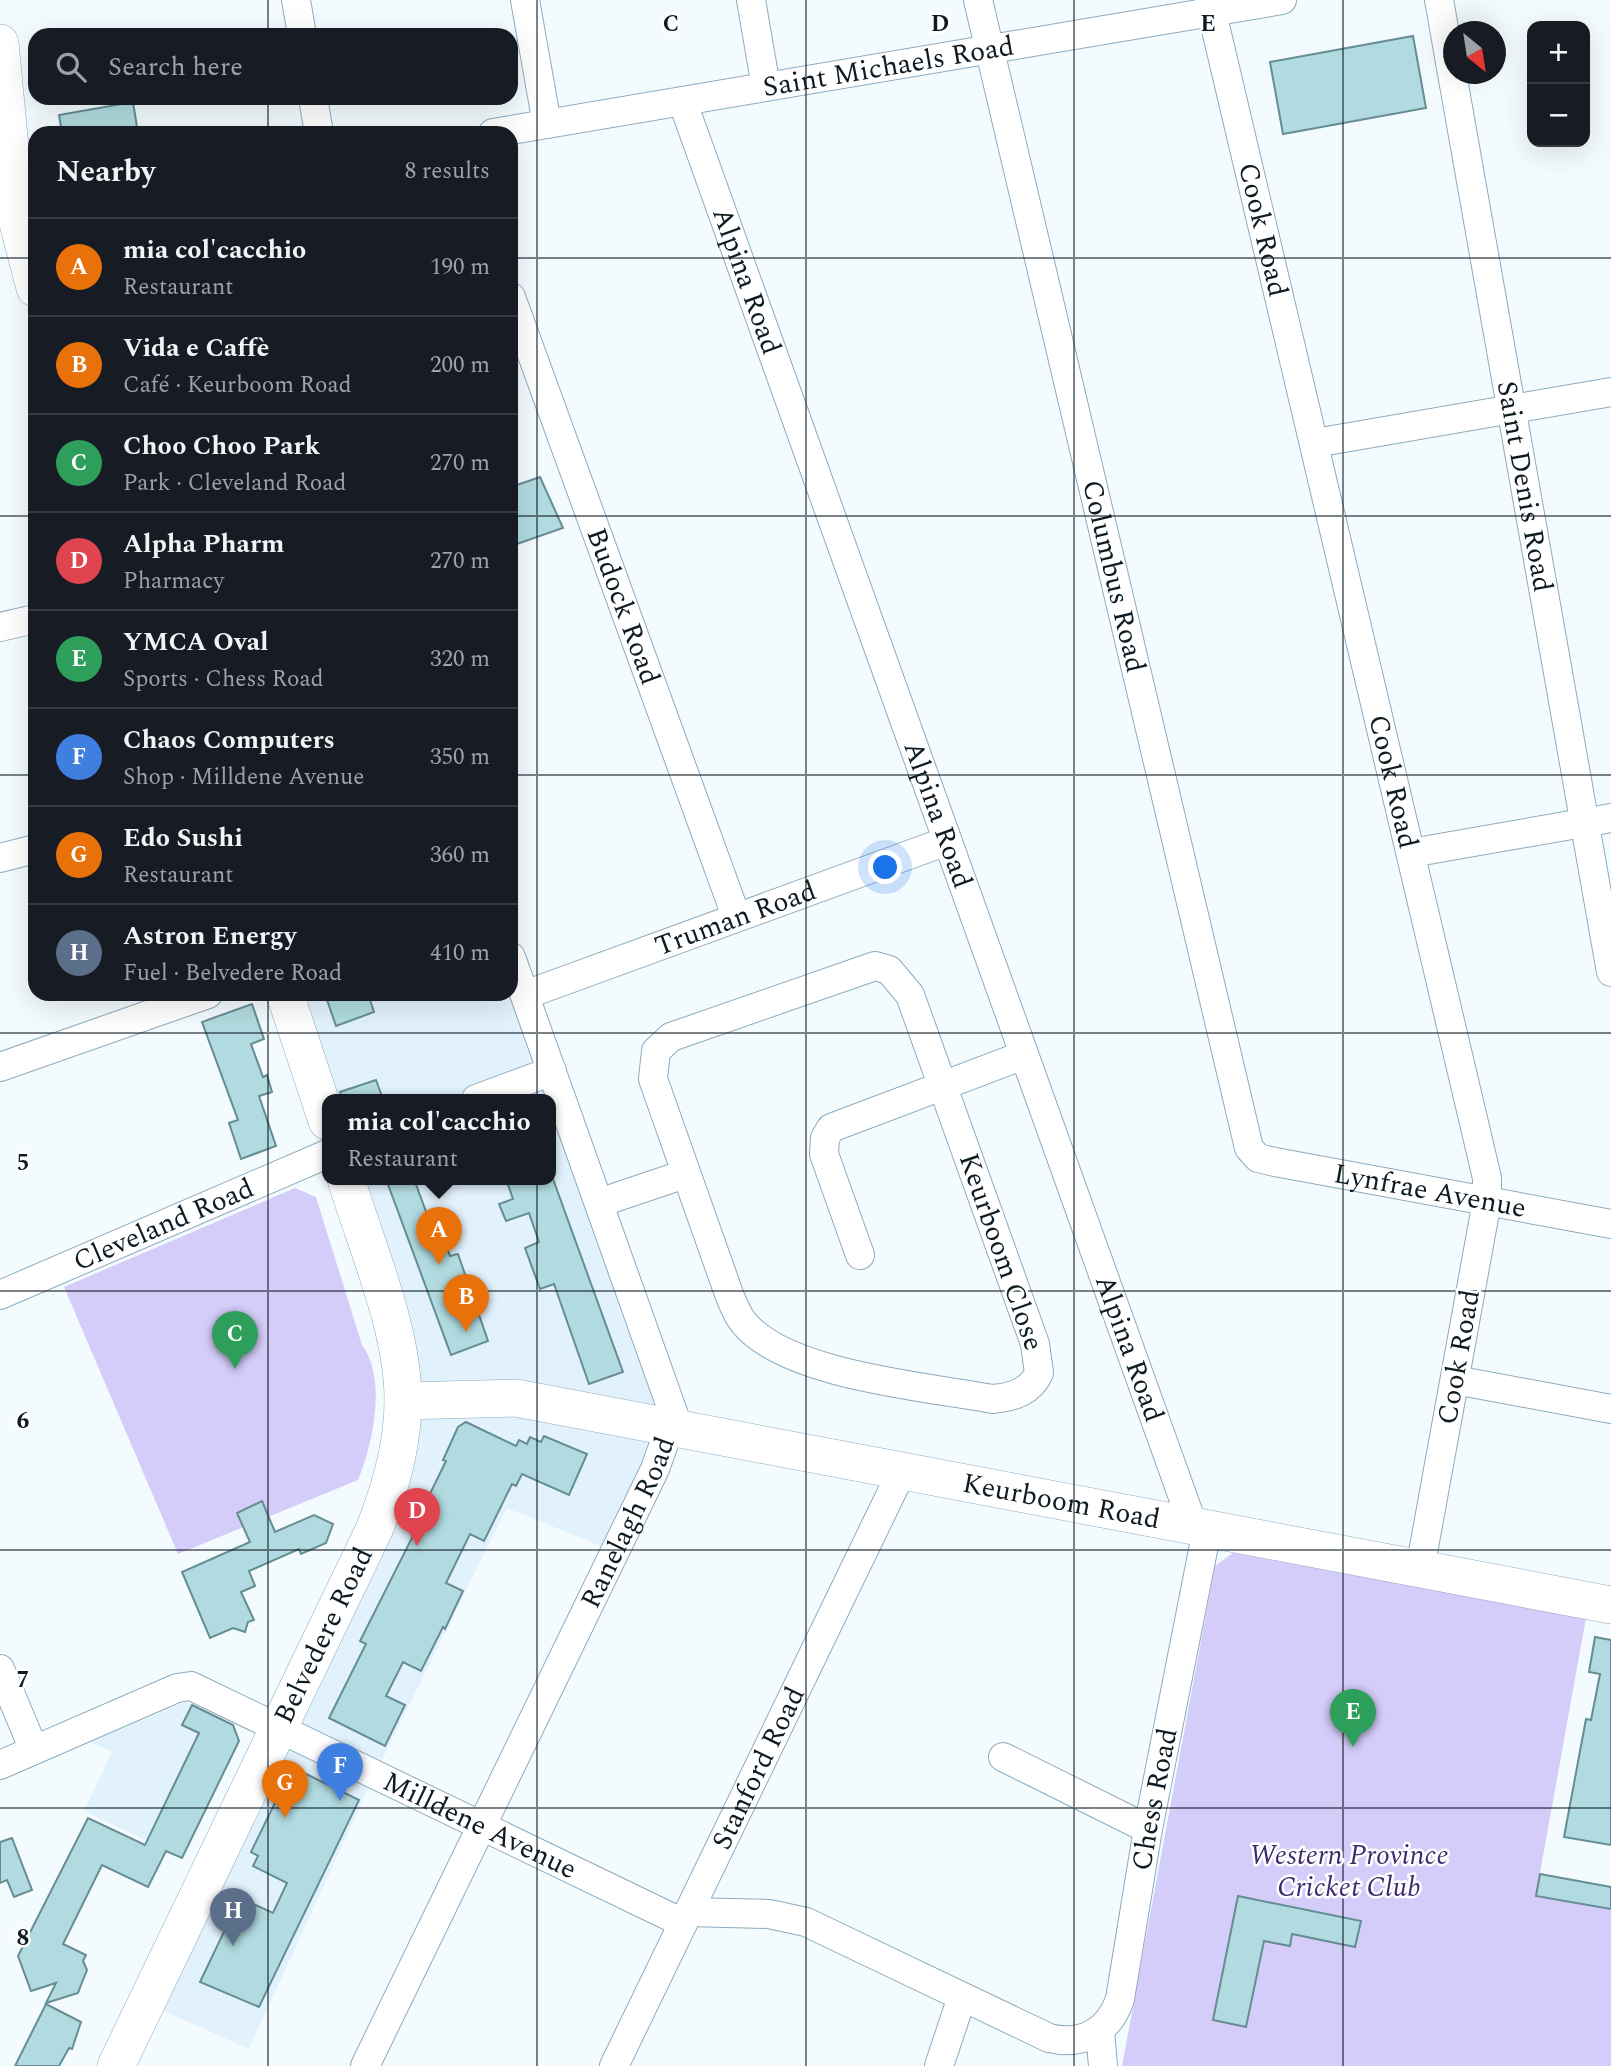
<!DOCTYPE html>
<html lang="en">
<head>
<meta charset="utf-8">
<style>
  body { margin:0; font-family:Spectral,serif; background:#242831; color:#f1f3f6 }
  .controls { position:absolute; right:21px; top:21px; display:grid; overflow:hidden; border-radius:14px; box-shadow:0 7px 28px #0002 }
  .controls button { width:63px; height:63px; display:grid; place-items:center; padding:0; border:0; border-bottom:2px solid #363941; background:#171b24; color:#f1f3f6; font:35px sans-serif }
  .compass { position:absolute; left:1443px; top:21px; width:63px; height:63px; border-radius:50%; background:#171b24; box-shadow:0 7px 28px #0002; rotate:150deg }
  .you { position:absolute; left:886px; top:868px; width:24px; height:24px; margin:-18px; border:5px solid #fff; border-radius:50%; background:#1a73e8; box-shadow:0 0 0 10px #1a73e833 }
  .badge { display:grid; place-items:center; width:46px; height:46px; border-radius:50%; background:#987c24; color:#fff; font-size:23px; font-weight:700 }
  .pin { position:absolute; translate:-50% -58px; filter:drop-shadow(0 2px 4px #0008) }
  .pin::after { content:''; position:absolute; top:37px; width:24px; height:21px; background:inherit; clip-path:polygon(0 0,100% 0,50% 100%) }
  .popup { position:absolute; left:322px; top:1094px; width:234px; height:91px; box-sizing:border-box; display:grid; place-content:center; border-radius:14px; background:#171b24; filter:drop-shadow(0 2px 5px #0005); font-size:23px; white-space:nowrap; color:#9ea1a6 }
  .popup b { font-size:26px; color:#f1f3f6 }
  .popup::after { content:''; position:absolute; left:50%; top:100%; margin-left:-14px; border:14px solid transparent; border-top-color:#171b24 }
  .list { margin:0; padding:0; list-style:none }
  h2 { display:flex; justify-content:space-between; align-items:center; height:91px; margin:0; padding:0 28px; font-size:30px }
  h2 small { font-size:23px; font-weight:400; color:#9ea1a6 }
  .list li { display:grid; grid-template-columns:46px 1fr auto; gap:21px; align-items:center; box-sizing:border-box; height:98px; padding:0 28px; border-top:2px solid #363941 }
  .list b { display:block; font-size:26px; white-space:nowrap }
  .list p { margin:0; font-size:23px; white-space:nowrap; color:#9ea1a6 }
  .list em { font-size:23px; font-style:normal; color:#9ea1a6 }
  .icon { flex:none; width:38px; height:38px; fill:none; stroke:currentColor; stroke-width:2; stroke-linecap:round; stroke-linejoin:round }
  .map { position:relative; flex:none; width:1611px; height:2066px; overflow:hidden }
  .search { position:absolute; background:#171b24; box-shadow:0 7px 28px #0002; left:28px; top:28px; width:490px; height:77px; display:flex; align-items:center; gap:18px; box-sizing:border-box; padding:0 24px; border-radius:21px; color:#9ea1a6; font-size:26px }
  .panel { position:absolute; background:#171b24; box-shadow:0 7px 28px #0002; left:28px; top:126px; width:490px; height:875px; border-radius:21px }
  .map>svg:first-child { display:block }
  .built { fill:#e2f2fd }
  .green { fill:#d4ccf9 }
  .building { fill:#b1dbe0; stroke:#658d92; stroke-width:2 }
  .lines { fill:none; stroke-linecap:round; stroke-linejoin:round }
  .minor-casing { stroke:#8cabbf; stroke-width:30 }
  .major-casing { stroke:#8cabbf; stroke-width:38 }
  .minor { stroke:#fff; stroke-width:28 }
  .major { stroke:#fff; stroke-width:37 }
  .grid { fill:none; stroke:#0f1b22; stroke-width:2; stroke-opacity:0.55 }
  .labels { text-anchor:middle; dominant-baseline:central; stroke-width:5; stroke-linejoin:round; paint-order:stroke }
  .street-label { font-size:28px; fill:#0f1b22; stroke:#fff }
  .park-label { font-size:28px; font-style:italic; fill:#3f2c6e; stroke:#fff }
  .grid-label { font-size:23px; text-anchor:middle; font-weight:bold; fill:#0f1b22; stroke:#fff; stroke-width:5; stroke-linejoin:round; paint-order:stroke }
</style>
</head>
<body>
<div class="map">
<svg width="1611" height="2066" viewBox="0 0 1611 2066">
  <rect width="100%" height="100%" fill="#f4fbff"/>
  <g class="built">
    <polygon points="285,994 511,994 674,1413 613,1551 507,1508 375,1774 249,2049 146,2003 374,1530 401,1420 346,1179 551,1179 551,1099 327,1099"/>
    <polygon points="185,1702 233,1725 239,1741 182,1858 84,1811 112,1752 91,1742"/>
  </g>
  <g class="green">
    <path d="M 295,1188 L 316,1197 L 362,1345 C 387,1379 373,1444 358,1480 L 178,1554 L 64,1287 Z"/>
    <polygon points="1233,1553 1586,1618 1536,1895 1611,1909 1611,2066 1122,2066 1215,1566"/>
  </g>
  <g class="building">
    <polygon points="1413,36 1426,108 1283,134 1270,62"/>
    <polygon points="133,102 138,133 62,133 59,115"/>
    <polygon points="540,477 563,528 511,546 511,487"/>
    <polygon points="325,994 368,994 374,1012 336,1026"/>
    <polygon points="252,1004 264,1039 251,1044 263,1077 267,1075 272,1092 259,1096 276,1146 241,1159 229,1123 238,1120 202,1022"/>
    <polygon points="376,1080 383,1099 342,1099 340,1092"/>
    <polygon points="386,1179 414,1179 431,1225 438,1223 450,1256 458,1254 488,1341 451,1355"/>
    <polygon points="506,1179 553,1179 623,1372 589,1384 554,1284 540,1289 525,1248 539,1242 529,1213 506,1221 499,1204 513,1199"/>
    <polygon points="466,1422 516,1446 519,1440 527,1444 530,1437 541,1442 544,1436 587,1454 569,1495 522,1474 516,1486 512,1484 484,1541 470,1534 446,1583 463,1591 445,1629 443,1627 421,1671 403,1662 386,1696 405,1705 385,1746 329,1718 366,1644 360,1641 425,1512 422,1510 446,1461 443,1460 458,1427"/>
    <polygon points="262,1501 275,1532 314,1515 333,1524 326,1543 301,1554 299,1549 249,1571 255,1586 241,1592 254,1620 248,1622 245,1632 233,1628 210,1638 182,1572 250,1542 237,1513"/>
    <polygon points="1595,1637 1611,1640 1611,1845 1564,1837 1586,1719 1591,1720 1600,1674 1589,1672"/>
    <polygon points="192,1705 233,1725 239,1741 182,1858 166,1851 148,1887 102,1865 63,1944 86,1955 83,1961 87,1970 81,1985 78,1993 46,2003 56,1983 31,1991 18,1956 88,1818 145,1845 199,1733 182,1725"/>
    <polygon points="302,1772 359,1800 259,2007 200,1982 240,1898 273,1913 287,1883 253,1866 258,1856 251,1852 287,1778"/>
    <polygon points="12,1838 32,1890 14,1897 7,1880 0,1883 0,1842"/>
    <polygon points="1540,1874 1611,1887 1611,1909 1536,1896"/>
    <polygon points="1238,1896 1361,1921 1355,1947 1292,1934 1290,1946 1264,1941 1246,2027 1213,2020"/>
    <polygon points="46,2004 81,2022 72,2049 69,2048 59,2066 15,2066"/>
  </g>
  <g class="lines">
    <g class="minor-casing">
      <g id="minor">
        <polyline points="296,0 302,35"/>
        <polyline points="525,0 547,124"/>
        <polyline points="751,0 766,87"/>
        <path id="s1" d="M 978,0 L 1249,1148 L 1258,1158 L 1275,1162 L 1611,1224"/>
        <path id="s2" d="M 1209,0 L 1487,1178 L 1487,1201 L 1420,1569"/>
        <path id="s3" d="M 1439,0 L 1611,972"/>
        <polyline points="313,98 319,133"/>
        <path id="s4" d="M 683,103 L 1194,1528"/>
        <path id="s5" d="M 493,133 L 1282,0"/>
        <path id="s6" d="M 511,297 L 736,916"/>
        <polyline points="1315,443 1611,392"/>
        <polyline points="0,627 35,619"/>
        <polyline points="1411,853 1611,818"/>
        <polyline points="0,858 35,849"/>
        <path d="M 875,966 L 889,970 L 910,995 L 1035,1344 L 1039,1373 C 1030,1392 1013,1397 993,1399 C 928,1387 786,1375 744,1323 C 737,1315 733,1304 729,1294 L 653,1079 L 656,1051 L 671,1037 Z"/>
        <path id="s7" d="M 525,995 L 947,841"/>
        <polyline points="0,1067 208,994"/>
        <polyline points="476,1099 552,1071"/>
        <polyline points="599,1203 685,1174"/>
        <polyline points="860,1255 824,1154 825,1138 831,1128 1024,1055"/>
        <path id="s8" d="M 0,1295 L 327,1154"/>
        <polyline points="1455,1380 1611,1409"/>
        <polyline points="0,1669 34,1750"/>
        <polyline points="1003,1757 1148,1829"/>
        <path id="s9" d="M 0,1765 L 177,1688 L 191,1686 L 683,1923"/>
        <path id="s10" d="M 688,1912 L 769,1914 L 806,1922 L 1049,2038 C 1082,2046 1109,2032 1120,1999 L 1148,1829 L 1207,1530"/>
        <polyline points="1100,2030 1103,2066"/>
        <path id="s11" d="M 365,2066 L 655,1469 L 674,1415 L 511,957"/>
        <path id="s12" d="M 614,2066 L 902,1471"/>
        <polyline points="939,2066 962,1997"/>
      </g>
    </g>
    <g class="major-casing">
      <g id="major">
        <polyline points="0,43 17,219 35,288"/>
        <polyline points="285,994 327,1121"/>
        <path id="s13" d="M 403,1401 L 516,1398 L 1611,1605"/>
        <path id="s14" d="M 116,2066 L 374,1530 C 390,1490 403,1444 403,1400 C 403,1329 367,1248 346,1179"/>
      </g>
    </g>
    <use href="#minor" class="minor"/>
    <use href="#major" class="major"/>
  </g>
  <path class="grid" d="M 268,0 L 268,35M 537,0 L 537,2066M 806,0 L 806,2066M 1074,0 L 1074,2066M 1343,0 L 1343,2066M 268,98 L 268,133M 0,258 L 35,258M 511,258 L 1611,258M 0,516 L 35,516M 511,516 L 1611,516M 0,775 L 35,775M 511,775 L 1611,775M 268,994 L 268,2066M 0,1033 L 1611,1033M 0,1291 L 1611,1291M 0,1550 L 1611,1550M 0,1808 L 1611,1808"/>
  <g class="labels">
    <g class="street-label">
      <text stroke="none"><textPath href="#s5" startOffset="401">Saint Michaels Road</textPath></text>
      <text stroke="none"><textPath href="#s2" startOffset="236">Cook Road</textPath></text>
      <text stroke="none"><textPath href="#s4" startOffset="189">Alpina Road</textPath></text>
      <text stroke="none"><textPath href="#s3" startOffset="494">Saint Denis Road</textPath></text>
      <text stroke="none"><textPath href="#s1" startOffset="592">Columbus Road</textPath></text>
      <text stroke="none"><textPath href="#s6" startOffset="329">Budock Road</textPath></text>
      <text stroke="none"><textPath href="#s2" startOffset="803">Cook Road</textPath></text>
      <text stroke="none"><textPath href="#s4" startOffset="756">Alpina Road</textPath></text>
      <text stroke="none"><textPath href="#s7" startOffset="224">Truman Road</textPath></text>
      <text stroke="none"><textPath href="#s1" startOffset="1368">Lynfrae Avenue</textPath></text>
      <text stroke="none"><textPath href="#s8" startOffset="178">Cleveland Road</textPath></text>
      <text transform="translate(1001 1252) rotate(71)">Keurboom Close</text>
      <text stroke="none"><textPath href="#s4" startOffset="1323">Alpina Road</textPath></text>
      <text transform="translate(1459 1357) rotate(-80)">Cook Road</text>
      <text stroke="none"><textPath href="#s13" startOffset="668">Keurboom Road</textPath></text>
      <text stroke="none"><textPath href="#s11" startOffset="604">Ranelagh Road</textPath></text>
      <text stroke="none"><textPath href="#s14" startOffset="478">Belvedere Road</textPath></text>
      <text stroke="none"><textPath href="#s12" startOffset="331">Stanford Road</textPath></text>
      <text stroke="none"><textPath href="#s10" startOffset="681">Chess Road</textPath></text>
      <text stroke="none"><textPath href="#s9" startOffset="528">Milldene Avenue</textPath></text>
    </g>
    <g class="park-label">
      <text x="1349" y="1855">Western Province<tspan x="1349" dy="32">Cricket Club</tspan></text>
    </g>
  </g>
  <g class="grid-label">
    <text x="671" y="31">C</text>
    <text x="940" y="31">D</text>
    <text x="1208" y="31">E</text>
    <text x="23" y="1170">5</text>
    <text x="23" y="1428">6</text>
    <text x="23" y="1687">7</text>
    <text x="23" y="1945">8</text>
  </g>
</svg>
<div class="controls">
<button>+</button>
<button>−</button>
</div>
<svg class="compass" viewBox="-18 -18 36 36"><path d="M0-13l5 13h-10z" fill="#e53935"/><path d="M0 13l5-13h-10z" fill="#9ea1a6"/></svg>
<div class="you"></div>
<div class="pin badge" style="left:439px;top:1265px;background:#e8710a">A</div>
<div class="popup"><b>mia col'cacchio</b>Restaurant</div>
<div class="pin badge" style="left:466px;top:1332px;background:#e8710a">B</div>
<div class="pin badge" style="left:235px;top:1369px;background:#2e9e5b">C</div>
<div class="pin badge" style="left:417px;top:1546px;background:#e0444e">D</div>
<div class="pin badge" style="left:1353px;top:1747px;background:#2e9e5b">E</div>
<div class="pin badge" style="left:340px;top:1801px;background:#3f7fe0">F</div>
<div class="pin badge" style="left:285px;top:1818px;background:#e8710a">G</div>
<div class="pin badge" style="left:233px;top:1946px;background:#5c6f8a">H</div>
<div class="search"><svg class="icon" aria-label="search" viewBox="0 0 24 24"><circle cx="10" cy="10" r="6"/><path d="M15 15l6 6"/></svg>Search here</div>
<section class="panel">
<h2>Nearby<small>8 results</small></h2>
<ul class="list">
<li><span class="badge" style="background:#e8710a">A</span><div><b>mia col'cacchio</b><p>Restaurant</p></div><em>190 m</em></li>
<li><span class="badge" style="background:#e8710a">B</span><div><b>Vida e Caffè</b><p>Café · Keurboom Road</p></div><em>200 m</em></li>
<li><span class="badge" style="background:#2e9e5b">C</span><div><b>Choo Choo Park</b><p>Park · Cleveland Road</p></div><em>270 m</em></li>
<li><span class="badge" style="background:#e0444e">D</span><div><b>Alpha Pharm</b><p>Pharmacy</p></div><em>270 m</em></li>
<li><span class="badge" style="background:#2e9e5b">E</span><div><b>YMCA Oval</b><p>Sports · Chess Road</p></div><em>320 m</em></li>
<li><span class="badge" style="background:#3f7fe0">F</span><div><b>Chaos Computers</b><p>Shop · Milldene Avenue</p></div><em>350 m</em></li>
<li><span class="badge" style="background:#e8710a">G</span><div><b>Edo Sushi</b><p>Restaurant</p></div><em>360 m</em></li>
<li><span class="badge" style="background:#5c6f8a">H</span><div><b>Astron Energy</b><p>Fuel · Belvedere Road</p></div><em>410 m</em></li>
</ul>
</section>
</div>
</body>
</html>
